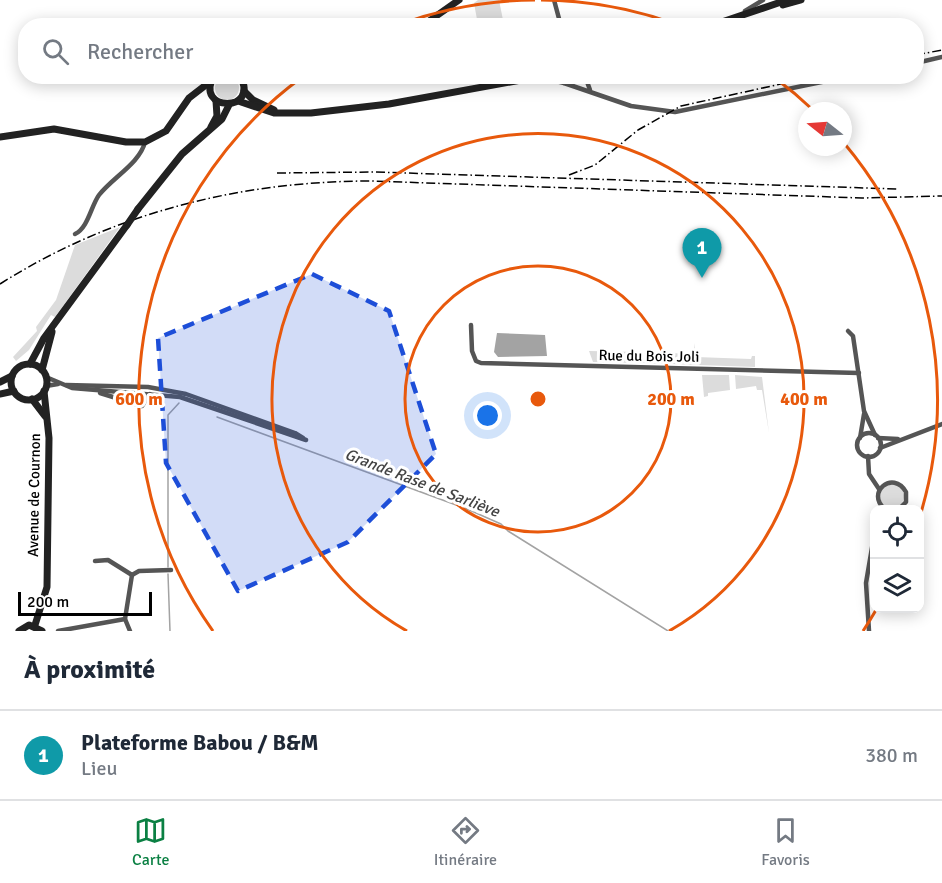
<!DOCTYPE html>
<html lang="fr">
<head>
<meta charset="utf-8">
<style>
  body { margin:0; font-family:Signika,sans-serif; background:#f2f2f3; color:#1f2937 }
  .controls { position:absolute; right:18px; bottom:18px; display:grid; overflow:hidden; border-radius:12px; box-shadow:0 3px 15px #0003 }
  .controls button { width:54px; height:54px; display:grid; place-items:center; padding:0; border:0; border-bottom:2px solid #e0e1e3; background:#fff; color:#1f2937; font:30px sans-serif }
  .compass { position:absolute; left:798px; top:102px; width:54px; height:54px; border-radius:50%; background:#fff; box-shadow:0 3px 15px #0003; rotate:287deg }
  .scale { position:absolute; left:18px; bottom:15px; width:134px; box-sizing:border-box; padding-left:6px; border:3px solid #000; border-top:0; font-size:16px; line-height:21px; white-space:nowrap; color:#000; -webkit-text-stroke:4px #fff; paint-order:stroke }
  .you { position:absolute; left:488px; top:416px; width:21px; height:21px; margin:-15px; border:4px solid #fff; border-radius:50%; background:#1a73e8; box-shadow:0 0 0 9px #1a73e833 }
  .badge { display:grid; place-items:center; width:39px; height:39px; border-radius:50%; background:#0b8043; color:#fff; font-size:20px; font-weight:700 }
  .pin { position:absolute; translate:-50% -50px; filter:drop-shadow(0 2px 3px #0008) }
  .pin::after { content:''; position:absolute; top:32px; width:21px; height:18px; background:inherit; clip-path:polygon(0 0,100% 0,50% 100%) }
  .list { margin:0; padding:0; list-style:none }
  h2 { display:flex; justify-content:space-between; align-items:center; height:78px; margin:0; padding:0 24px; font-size:26px }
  h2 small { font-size:20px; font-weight:400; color:#747a83 }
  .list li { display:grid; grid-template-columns:39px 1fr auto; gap:18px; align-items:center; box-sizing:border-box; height:90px; padding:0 24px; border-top:2px solid #e0e1e3 }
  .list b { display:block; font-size:22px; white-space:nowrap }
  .list p { margin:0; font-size:20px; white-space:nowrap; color:#747a83 }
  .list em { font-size:20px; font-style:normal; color:#747a83 }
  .icon { flex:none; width:33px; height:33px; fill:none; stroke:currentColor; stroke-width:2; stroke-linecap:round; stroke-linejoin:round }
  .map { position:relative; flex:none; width:942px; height:631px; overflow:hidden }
  .search { position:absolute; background:#fff; box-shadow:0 3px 15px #0003; left:18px; right:18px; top:18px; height:66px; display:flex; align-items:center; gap:15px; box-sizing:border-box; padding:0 21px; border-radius:24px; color:#747a83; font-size:22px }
  .sheet { height:168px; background:#fff }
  nav { display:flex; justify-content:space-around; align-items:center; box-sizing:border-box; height:84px; border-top:2px solid #e0e1e3; background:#fff; font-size:16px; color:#747a83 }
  nav a { display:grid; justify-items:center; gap:3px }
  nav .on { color:#0b8043 }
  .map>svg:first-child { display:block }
  .green { fill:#dcdcdc }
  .water { fill:#a3a3a3 }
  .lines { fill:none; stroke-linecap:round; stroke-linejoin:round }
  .stream { stroke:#a3a3a3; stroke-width:1.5 }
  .street { stroke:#555; stroke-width:4.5 }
  .secondary { stroke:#222; stroke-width:7 }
  .rail { stroke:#000; stroke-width:1.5; stroke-dasharray:9 3 1.5 3; stroke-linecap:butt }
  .secondary-bridge { stroke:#222; stroke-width:7 }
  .marked { fill:#1d4ed8; fill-opacity:0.2; stroke:#1d4ed8; stroke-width:4.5; stroke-dasharray:12 8; stroke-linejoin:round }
  .ring { fill:none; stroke:#e8590c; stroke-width:3 }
  .labels { text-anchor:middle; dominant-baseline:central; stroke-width:6; stroke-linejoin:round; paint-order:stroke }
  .street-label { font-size:15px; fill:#000; stroke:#fff }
  .water-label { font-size:16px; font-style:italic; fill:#444; stroke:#fff }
  .centre { fill:#e8590c; stroke:#fff; stroke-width:3 }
  .ring-label { font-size:18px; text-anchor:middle; font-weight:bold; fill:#e8590c; stroke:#fff; stroke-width:6; stroke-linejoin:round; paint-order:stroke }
</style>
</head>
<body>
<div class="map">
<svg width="942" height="631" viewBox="0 0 942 631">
  <rect width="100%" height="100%" fill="#fff"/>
  <g class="green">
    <polygon points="478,0 499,0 504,25 478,25 474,3"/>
    <circle cx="227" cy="88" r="12"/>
    <polygon points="120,227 55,317 51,315 29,350 16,361 13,357 37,331 36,327 56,300 75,245"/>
    <polygon points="694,343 696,357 751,359 752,356 755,356 755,367 643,363 644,352 694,354"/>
    <polygon points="589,351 639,352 639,363 593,362"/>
    <polygon points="702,375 729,375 730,390 708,393 708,396 704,397"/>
    <polygon points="735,375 762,377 769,433 762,390 757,390 756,386 736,389"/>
    <circle cx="892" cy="496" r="12"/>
  </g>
  <polygon class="water" points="497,333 545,335 547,356 498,357 494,352"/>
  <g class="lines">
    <g class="stream">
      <polyline points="217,417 467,509 501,524 508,531 668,631"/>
      <polyline points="168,567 168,415 179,403"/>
      <polyline points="168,574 170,631"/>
    </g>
    <g class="street">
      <polyline points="554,0 561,26"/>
      <polyline points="745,11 763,0"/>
      <polyline points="916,63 942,57"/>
      <polyline points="562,76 564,83 631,106 675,112 851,76"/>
      <polyline points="585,76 590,90"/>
      <polyline points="540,77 564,83"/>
      <path d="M 75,234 C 88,228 91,206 99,195 C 112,178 140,163 145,142"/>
      <polyline points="471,325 472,351 476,361 481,363 859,373"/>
      <polyline points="848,331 853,336 864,411 875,435"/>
      <polyline points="46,377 72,388 180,397 306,440"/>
      <polyline points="66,385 148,387 186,394 295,433 303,438"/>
      <polyline points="46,386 58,384"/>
      <polyline points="100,393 142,406 150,394"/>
      <circle cx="869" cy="445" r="12"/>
      <polyline points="860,438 864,414"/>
      <polyline points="878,438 898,439"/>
      <polyline points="880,448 942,424"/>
      <polyline points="868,456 869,474 879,489"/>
      <path d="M 885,509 C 865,493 893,469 906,492 L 906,502 L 899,509"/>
      <polyline points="95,561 108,560 132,575"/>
      <polyline points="132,575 139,571 171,570"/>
      <polyline points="58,631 125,619"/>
      <polyline points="130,631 125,619 132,575"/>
      <polyline points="869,631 866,583 874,536"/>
    </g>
    <g class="secondary">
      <polyline points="783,5 801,0"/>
      <polyline points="422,26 459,0"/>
      <polyline points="710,26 787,0"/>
      <path d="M 214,76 C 193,112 261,113 240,76"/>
      <polyline points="244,91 253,100 274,110"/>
      <polyline points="238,101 274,113 311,113 389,104 543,76"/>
      <polyline points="211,127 217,116 216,101"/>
      <polyline points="0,137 54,129 126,142 145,142 166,131 189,98 211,81"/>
      <polyline points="138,209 182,154 222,119 229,105"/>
      <polyline points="30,364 44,338 127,225"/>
      <circle cx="29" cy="382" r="18"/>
      <polyline points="42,370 52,332"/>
      <polyline points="0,382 12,376"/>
      <polyline points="0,394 14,391"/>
      <polyline points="32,399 45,416"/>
      <polyline points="35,625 47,587 49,438 44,391"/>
      <polyline points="19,631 29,625 42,631"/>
    </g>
    <g class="rail">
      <polyline points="916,55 942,50"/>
      <polyline points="277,173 375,172 897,189"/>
      <polyline points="569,175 595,165 638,130 681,106 817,76"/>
      <path d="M 0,284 C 112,213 240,181 371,181 L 862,198 L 942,196"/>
    </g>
    <polyline class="secondary-bridge" points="127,225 138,209"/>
  </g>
  <path class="marked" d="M 312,274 L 389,311 L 436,454 L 348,542 L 238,591 L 166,463 L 158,338 Z"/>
  <g class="ring">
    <circle cx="538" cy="399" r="133"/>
    <path d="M407 631A266 266 0 1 1 669 631"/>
    <path d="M876 610A399 399 0 0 1 863 631M213 631A399 399 0 0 1 301 78M398 25A399 399 0 0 1 535 0M541 0A399 399 0 0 1 678 25M775 78A399 399 0 0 1 813 110M844 143A399 399 0 0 1 920 516"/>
  </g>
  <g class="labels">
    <g class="street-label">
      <text transform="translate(649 356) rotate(1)">Rue du Bois Joli</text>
      <text transform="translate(34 495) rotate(-89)">Avenue de Cournon</text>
    </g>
    <g class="water-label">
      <text transform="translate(422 483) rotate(21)">Grande Rase de Sarliève</text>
    </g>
  </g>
  <circle cx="538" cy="399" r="9" class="centre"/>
  <g class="ring-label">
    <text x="671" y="405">200 m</text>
    <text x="804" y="405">400 m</text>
    <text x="139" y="405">600 m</text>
  </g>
</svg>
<div class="controls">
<button><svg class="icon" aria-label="locate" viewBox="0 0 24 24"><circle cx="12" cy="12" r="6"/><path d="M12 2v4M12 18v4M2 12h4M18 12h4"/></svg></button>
<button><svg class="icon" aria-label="layers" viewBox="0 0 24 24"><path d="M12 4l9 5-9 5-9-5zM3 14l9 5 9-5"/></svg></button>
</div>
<svg class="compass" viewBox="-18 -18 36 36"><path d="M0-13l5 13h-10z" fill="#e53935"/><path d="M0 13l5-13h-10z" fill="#747a83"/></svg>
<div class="scale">200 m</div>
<div class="you"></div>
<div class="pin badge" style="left:702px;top:278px;background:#0f9aa8">1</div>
<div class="search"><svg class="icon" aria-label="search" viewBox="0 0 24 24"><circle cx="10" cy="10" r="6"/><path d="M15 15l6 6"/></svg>Rechercher</div>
</div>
<section class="sheet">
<h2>À proximité<small></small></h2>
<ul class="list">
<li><span class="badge" style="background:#0f9aa8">1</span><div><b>Plateforme Babou / B&amp;M</b><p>Lieu</p></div><em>380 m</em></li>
</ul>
</section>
<nav>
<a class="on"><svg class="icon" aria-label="map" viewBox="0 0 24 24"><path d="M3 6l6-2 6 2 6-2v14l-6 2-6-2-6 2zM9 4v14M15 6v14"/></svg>Carte</a>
<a><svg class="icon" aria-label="directions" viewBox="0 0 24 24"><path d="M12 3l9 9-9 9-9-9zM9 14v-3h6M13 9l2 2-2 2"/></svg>Itinéraire</a>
<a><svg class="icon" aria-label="saved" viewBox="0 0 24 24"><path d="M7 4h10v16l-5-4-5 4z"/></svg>Favoris</a>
</nav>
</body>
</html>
